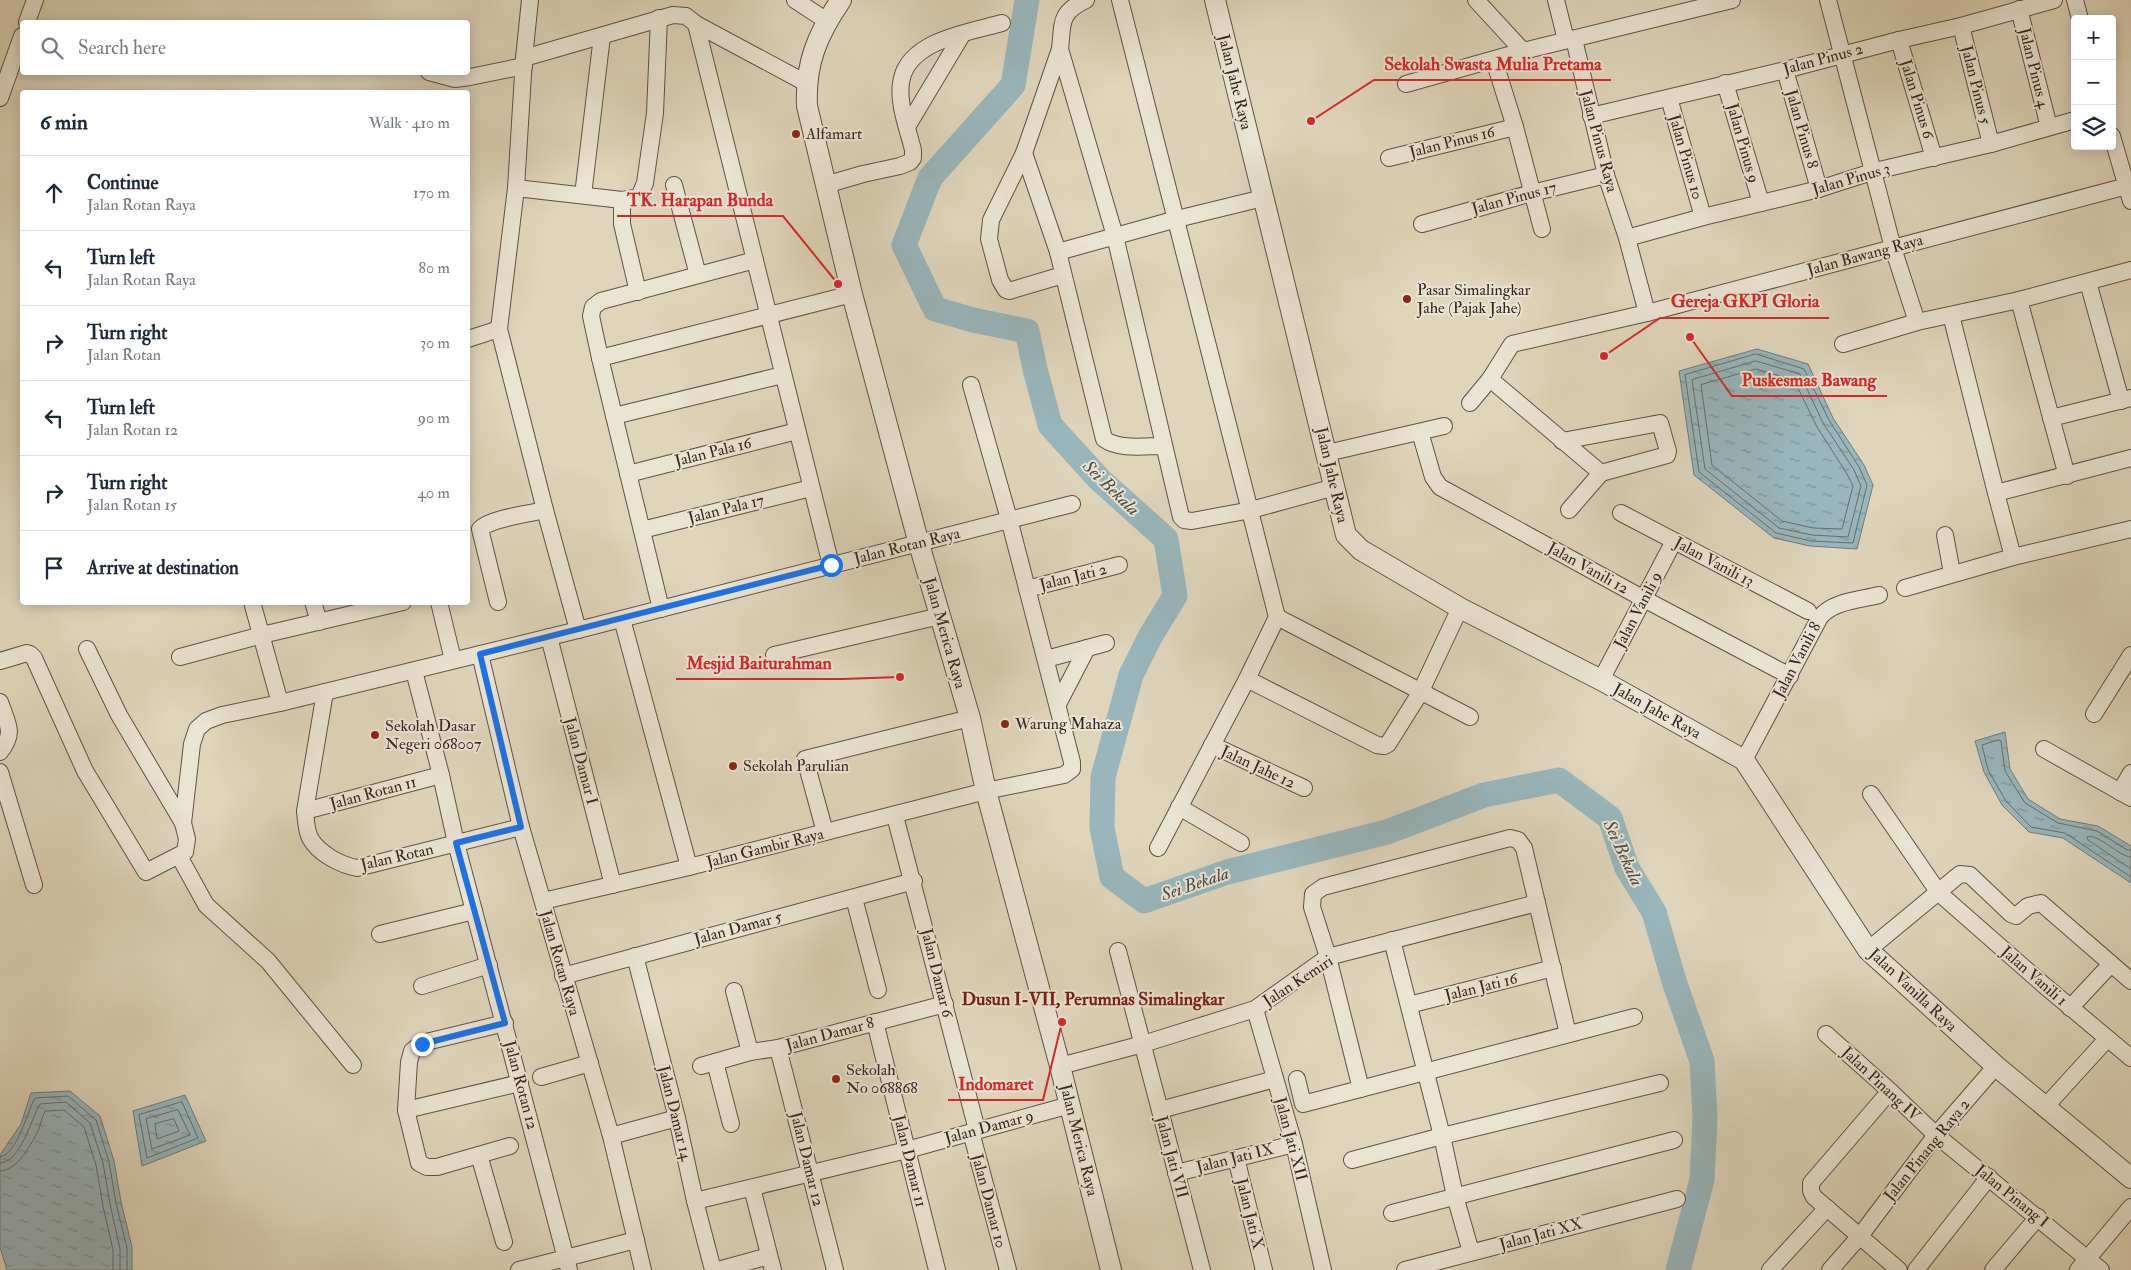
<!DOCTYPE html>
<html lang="en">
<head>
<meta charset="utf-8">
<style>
  body { margin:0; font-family:"IM FELL Double Pica",serif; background:#f2f2f3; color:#1f2937 }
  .controls { position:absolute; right:15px; top:15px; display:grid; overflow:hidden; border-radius:5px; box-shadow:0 2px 12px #0003 }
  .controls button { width:45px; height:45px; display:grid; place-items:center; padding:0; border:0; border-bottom:1px solid #e0e1e3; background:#fff; color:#1f2937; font:25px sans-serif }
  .stop { position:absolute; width:15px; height:15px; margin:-11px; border:4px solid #1a73e8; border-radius:50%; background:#fff }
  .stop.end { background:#1a73e8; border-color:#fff; box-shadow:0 1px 5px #0008 }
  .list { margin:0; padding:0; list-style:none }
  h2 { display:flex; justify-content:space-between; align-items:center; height:65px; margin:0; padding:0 20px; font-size:21px }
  h2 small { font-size:16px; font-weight:400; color:#747a83 }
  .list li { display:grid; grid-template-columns:32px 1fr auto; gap:15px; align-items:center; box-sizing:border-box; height:75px; padding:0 20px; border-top:1px solid #e0e1e3 }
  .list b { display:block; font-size:19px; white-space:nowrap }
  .list p { margin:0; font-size:16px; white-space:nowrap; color:#747a83 }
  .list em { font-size:16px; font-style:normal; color:#747a83 }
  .icon { flex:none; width:28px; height:28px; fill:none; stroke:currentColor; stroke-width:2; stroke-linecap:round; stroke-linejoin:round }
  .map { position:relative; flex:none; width:2131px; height:1270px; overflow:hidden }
  .search { position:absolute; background:#fff; box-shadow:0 2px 12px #0003; left:20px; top:20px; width:450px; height:55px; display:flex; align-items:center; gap:12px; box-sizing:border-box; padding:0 18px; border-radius:5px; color:#747a83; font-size:19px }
  .panel { position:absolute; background:#fff; box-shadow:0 2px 12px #0003; left:20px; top:90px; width:450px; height:515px; border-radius:5px }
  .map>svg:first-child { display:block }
  .water { fill:url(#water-ripples); stroke:#707c7d }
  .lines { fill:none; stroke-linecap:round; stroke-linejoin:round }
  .shore { stroke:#666e6e; stroke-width:1 }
  .river { stroke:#98b6bb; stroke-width:25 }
  .minor-casing { stroke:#5f5247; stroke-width:18 }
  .tertiary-casing { stroke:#5f5247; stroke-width:22 }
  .minor { stroke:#eae4d3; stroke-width:16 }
  .tertiary { stroke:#eae4d3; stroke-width:20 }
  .route { stroke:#1a73e8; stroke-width:6 }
  .poi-dot { fill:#8f2418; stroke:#eae4d3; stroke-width:2 }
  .labels { text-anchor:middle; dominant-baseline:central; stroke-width:4; stroke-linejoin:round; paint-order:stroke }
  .street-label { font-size:16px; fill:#342620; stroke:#eae4d3 }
  .poi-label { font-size:16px; fill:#342620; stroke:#eae4d3; text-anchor:start }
  .water-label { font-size:18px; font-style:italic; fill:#4d4a47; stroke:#eae4d3 }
  .neighbourhood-label { font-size:18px; font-weight:bold; fill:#7a1f14; stroke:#eae4d3 }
  .leader { fill:none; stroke:#d62828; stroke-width:2 }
  .callout-dot { fill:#d62828; stroke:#eae4d3; stroke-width:2 }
  .callout-label { font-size:18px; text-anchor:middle; font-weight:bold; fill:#d62828; stroke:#eae4d3; stroke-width:4; stroke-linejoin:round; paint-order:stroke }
</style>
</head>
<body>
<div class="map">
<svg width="2131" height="1270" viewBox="0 0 2131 1270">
  <defs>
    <pattern id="water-ripples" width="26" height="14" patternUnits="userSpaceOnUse" patternTransform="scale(1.25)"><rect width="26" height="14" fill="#98b6bb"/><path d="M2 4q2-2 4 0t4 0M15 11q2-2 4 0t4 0" fill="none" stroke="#7d9498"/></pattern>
  </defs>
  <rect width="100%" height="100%" fill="#dfd5bb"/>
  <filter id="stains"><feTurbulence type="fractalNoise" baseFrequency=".004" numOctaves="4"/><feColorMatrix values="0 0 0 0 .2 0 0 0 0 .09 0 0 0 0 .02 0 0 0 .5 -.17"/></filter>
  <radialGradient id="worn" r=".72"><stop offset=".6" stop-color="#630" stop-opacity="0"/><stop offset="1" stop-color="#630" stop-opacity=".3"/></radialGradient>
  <g class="water">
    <polygon points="1757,349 1808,364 1833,418 1864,465 1873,485 1857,549 1810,546 1774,538 1694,475 1679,371"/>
    <polygon points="2005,732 2010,769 2028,799 2060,819 2098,826 2131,846 2131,883 2063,838 2029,832 2002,805 1984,772 1975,741"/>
    <polygon points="70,1091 100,1116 114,1161 121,1202 132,1247 132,1270 7,1270 0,1247 0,1155 21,1124 31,1093"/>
    <polygon points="185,1095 206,1141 142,1166 133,1111"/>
  </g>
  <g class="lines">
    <g class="shore">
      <polygon points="1756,354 1804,369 1829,420 1859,467 1867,485 1853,543 1811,541 1776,533 1699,472 1685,375"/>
      <polygon points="1756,361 1800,374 1823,423 1854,470 1861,486 1848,537 1812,535 1779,528 1705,469 1692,380"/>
      <polygon points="1756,369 1794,380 1817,427 1847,474 1853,486 1842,529 1813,528 1782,521 1712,465 1701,385"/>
      <polyline points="2131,850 2127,850 2097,831 2058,823 2025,803 2005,771 2001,741 1998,740 1982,745 1988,770 2006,801 2031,827 2065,833 2131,877"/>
      <path d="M 2131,857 C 2117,856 2099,833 2087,837 L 2088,840 L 2131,869"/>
      <polygon points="182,1102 198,1138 147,1158 139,1115"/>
      <polygon points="178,1110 190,1135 152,1149 146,1119"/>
      <polygon points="174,1119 179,1131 157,1139 155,1124"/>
      <path d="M 0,1157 C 17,1155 28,1110 35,1098 L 68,1096 L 96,1120 L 109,1162 L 116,1203 L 127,1248 L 127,1270"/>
      <path d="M 0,1163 C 21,1162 31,1119 40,1104 L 66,1102 L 90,1123 L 103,1163 L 110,1204 L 120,1249 L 120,1270"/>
      <path d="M 0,1171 C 18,1170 29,1147 37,1133 C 41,1126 41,1118 45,1111 L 64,1110 L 84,1127 L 96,1165 L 103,1206 L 113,1250 L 113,1270"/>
    </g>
    <polyline class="river" points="1027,0 1013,85 930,178 904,245 935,309 973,320 1027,331 1035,369 1050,425 1099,479 1166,539 1175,596 1151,635 1131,675 1103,777 1102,828 1112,877 1144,901 1227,872 1387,832 1484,795 1559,780 1610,818 1627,868 1654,912 1674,981 1702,1061 1705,1118 1702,1180 1678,1270"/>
    <g class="minor-casing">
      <g id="minor">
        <polyline points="530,0 524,58 516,188 499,329 545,510 578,630"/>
        <polyline points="795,0 827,21"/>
        <path d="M 1086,0 C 1059,13 1063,22 1060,49 L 1115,236 L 1181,517 L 1184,520 L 1192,521 L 1251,510 L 1335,487"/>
        <polyline points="1120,0 1277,617 1470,717"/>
        <polyline points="1476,0 1523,51"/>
        <polyline points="1556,0 1566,40"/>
        <polyline points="1828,0 1893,248 1917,322"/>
        <polyline points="2075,0 2080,19"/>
        <polyline points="2019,9 2049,127"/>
        <polyline points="27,22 35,0"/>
        <polyline points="696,24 831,565"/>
        <polyline points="1961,26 1991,144"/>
        <polyline points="1574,39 1606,175 1627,238 1647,313"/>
        <polyline points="1899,40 1934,158"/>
        <polyline points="1060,49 1024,153 991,220 989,239 1000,280 1006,290 1009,291 1063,275"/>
        <polyline points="524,58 673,15 686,16 696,24 806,83"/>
        <polyline points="1494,60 1515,127 1542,229"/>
        <polyline points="1785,70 1819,189"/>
        <polyline points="429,72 455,79 470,77 524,66"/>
        <polyline points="1725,83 1761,203"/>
        <polyline points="1406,84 1523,51 1732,0"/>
        <polyline points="0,98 22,36"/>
        <polyline points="1669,98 1703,217"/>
        <polyline points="1591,116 1785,70 1899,40 1961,26 2054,0"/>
        <polyline points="907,127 962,35"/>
        <polyline points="2112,136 2131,201"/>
        <path d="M 1024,153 L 1058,252 L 1104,439 C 1119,450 1145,446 1164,446"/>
        <polyline points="1389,158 1515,127"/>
        <polyline points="674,185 698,275"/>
        <path d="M 825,185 L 863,174 L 900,166 L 910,162 L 913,158 L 913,150 C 908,129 896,100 902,78 C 911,40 970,32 1002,23"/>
        <polyline points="516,188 622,200 639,197 645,183 655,113 659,18"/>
        <polyline points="583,195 602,36"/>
        <polyline points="622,200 622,224 638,292"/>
        <polyline points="1422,224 1532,193 1606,175"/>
        <polyline points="1627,238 1703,217 1819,189 1875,171 1991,144 2075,120"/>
        <polyline points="1058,252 1177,219 1263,198"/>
        <polyline points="2088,282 2121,401"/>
        <polyline points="2019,300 2067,476"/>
        <polyline points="1951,315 1996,493 2131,458"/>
        <polyline points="468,339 499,329"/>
        <polyline points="1843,344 1917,322 2019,300 2131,270"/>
        <polyline points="600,358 852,294"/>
        <polyline points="1490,379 1601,473 1569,510"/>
        <polyline points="1470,403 1490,379 1512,344 1647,313 2131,185"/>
        <polyline points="614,416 783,375"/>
        <polyline points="2051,418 2131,398"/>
        <polyline points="1420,432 1433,477 1440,487 1644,599 1790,676"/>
        <polyline points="1562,441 1660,423 1668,451 1667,455 1601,473"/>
        <polyline points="1327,453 1444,426"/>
        <polyline points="628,474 797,431"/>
        <polyline points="1996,493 2013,557"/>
        <polyline points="1621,513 1808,611"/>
        <polyline points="642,530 811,488"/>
        <polyline points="1945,535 1952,573"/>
        <polyline points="1905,588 2013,557 2131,529"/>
        <polyline points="1027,589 1119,565"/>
        <polyline points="252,602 280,703"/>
        <polyline points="313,602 319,622"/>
        <polyline points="439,602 453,660"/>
        <path d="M 498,602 L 480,529 C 491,518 529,514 545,510"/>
        <polyline points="661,609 600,358 591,316 593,307 601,301 755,260"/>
        <polyline points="622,619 689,867"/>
        <polyline points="549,637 613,885"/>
        <polyline points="87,649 119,715 183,823"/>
        <polyline points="480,654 521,827 611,1136 643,1270"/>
        <polyline points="774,655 940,616"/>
        <polyline points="180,657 262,635 403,602"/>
        <polyline points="1046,659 1106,643"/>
        <polyline points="0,661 27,653 30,654 34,658 85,771 146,872 185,852 187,839 183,823 192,744 197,729 206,721 222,715 280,703 578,630 1072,504"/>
        <polyline points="414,671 441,775 456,843 569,1270"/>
        <polyline points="1247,679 1377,745 1384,746 1388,744 1420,693 1460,608"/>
        <polyline points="1601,680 1674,541"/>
        <path d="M 325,692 L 305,811 C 306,820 306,830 310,838 C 319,854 341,865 357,868 L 521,827"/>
        <path d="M 0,702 C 7,724 16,732 0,752"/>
        <polyline points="1058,704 1087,648"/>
        <polyline points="2094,714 2131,655"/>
        <polyline points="1212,745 1304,788"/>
        <polyline points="2044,749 2131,798"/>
        <path d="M 1744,760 L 1820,617 C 1833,601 1860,600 1879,595"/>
        <polyline points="0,772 34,885"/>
        <polyline points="2120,792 2131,773"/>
        <polyline points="1871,794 1939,893 2045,986 2131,1058"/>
        <polyline points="1179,807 1241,843"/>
        <polyline points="305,811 441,775"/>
        <polyline points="895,816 977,1130"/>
        <polyline points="825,832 805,759 970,718"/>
        <polyline points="1158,848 1247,679 1277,617"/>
        <polyline points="179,856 206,905 268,961 353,1065"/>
        <polyline points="854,898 878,990"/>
        <polyline points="543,901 689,867 986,791 1064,775 1072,769 1072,762 1009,519 971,385"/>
        <polyline points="380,934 474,911"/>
        <polyline points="1392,940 1442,1136 1455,1196 1471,1252"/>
        <polyline points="1868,950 1960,874 1970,875 2011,914 2016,916 2028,906 2041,903 2131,981"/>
        <polyline points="1118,951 1202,1270"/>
        <polyline points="635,956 677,1118 695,1201 713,1270"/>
        <polyline points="563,976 914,881"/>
        <polyline points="422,986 489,965"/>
        <polyline points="734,991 750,1052"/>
        <polyline points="1409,1005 1553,968"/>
        <polyline points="2070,1008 2111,964"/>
        <polyline points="1255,1009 1294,1144 1323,1270"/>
        <polyline points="875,1022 937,1270"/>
        <polyline points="505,1023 422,1043 412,1051 409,1062 406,1110 419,1163 427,1167 437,1167 510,1146"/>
        <polyline points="1826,1034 1890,1091 1936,1135 2101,1270"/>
        <polyline points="778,1048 835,1270"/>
        <polyline points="715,1062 731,1124"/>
        <polyline points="701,1066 750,1052 778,1048 945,1004"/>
        <polyline points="1060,1066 1143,1044 1255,1009 1328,957 1537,903"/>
        <polyline points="541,1077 590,1063"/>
        <polyline points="1297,1079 1303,1104 1634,1017"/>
        <polyline points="1361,1089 1328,957 1312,907 1313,894 1323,887 1510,838 1518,840 1524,848 1568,1034"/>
        <polyline points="1890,1091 1811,1183 1811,1191 1814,1197 1899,1270"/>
        <polyline points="2046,1106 2107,1039"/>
        <polyline points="406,1110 520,1083"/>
        <polyline points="1160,1110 1275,1079"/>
        <polyline points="971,1132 1008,1270"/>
        <polyline points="611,1136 677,1118"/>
        <polyline points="479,1155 504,1242"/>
        <polyline points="1236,1158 1264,1270"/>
        <polyline points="1352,1160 1442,1136 1660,1083"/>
        <polyline points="1176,1173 1294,1144"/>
        <polyline points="752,1188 773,1270"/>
        <polyline points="695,1201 907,1150 1070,1105"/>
        <polyline points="1392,1213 1674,1140"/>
        <polyline points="519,1270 636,1240"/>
        <polyline points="718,1270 769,1256"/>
        <polyline points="1405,1270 1677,1199"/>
        <polyline points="1770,1270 1827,1208"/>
        <polyline points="1830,1270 1860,1236 1936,1135 1996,1066"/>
        <polyline points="1916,1270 1989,1177"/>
        <polyline points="1993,1270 2038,1217"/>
        <polyline points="2078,1270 2131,1207"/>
      </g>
    </g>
    <g class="tertiary-casing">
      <g id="tertiary">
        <path d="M 841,0 C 817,35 805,64 807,106 L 852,294 L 919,544 L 970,718 L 986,791 L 1060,1066 L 1111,1270"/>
        <polyline points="1215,0 1346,535 1361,550 1460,608 1601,680 1744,760 1868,950 1996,1066 2131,1178"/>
      </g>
    </g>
    <use href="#minor" class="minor"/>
    <use href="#tertiary" class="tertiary"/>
  </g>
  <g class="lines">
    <polyline class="route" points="422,1044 505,1023 456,843 521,827 480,654 831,565"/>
  </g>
  <g class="poi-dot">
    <circle cx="796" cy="134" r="5"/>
    <circle cx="1407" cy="299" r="5"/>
    <circle cx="1005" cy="724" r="5"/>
    <circle cx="375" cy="735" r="5"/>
    <circle cx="733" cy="766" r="5"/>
    <circle cx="836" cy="1079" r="5"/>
  </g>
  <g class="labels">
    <g class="street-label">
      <text transform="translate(1823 59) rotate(-15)">Jalan Pinus 2</text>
      <text transform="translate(2034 68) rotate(76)">Jalan Pinus 4</text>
      <text transform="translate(1235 82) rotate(76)">Jalan Jahe Raya</text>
      <text transform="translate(1976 85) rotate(76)">Jalan Pinus 5</text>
      <text transform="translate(1917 99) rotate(73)">Jalan Pinus 6</text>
      <text transform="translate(1802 129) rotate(74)">Jalan Pinus 8</text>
      <text transform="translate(1599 141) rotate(75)">Jalan Pinus Raya</text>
      <text transform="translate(1452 142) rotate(-14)">Jalan Pinus 16</text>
      <text transform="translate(1743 143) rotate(74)">Jalan Pinus 9</text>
      <text transform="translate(1686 157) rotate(74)">Jalan Pinus 10</text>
      <text transform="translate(1851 179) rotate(-16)">Jalan Pinus 3</text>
      <text transform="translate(1514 198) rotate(-15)">Jalan Pinus 17</text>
      <text transform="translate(1865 255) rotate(-15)">Jalan Bawang Raya</text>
      <text transform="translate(713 452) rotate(-14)">Jalan Pala 16</text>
      <text transform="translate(1332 475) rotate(77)">Jalan Jahe Raya</text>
      <text transform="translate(726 509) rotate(-14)">Jalan Pala 17</text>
      <text transform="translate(907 546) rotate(-14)">Jalan Rotan Raya</text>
      <text transform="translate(1714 562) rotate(28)">Jalan Vanili 13</text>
      <text transform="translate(1588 568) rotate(29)">Jalan Vanili 12</text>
      <text transform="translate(1073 577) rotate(-14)">Jalan Jati 2</text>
      <text transform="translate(1638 610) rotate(-62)">Jalan Vanili 9</text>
      <text transform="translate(945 633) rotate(74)">Jalan Merica Raya</text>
      <text transform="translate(1797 660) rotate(-62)">Jalan Vanili 8</text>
      <text transform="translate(1657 711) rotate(29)">Jalan Jahe Raya</text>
      <text transform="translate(581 761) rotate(75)">Jalan Damar I</text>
      <text transform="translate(1258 767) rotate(25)">Jalan Jahe 12</text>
      <text transform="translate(373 793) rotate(-15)">Jalan Rotan 11</text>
      <text transform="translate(765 848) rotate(-14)">Jalan Gambir Raya</text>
      <text transform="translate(397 857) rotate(-13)">Jalan Rotan</text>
      <text transform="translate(738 928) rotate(-15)">Jalan Damar 5</text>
      <text transform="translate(560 963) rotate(74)">Jalan Rotan Raya</text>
      <text transform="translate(937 973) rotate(76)">Jalan Damar 6</text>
      <text transform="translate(2034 976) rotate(41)">Jalan Vanili 1</text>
      <text transform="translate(1298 981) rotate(-33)">Jalan Kemiri</text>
      <text transform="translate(1481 987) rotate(-14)">Jalan Jati 16</text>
      <text transform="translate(1913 990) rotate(43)">Jalan Vanilla Raya</text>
      <text transform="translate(830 1034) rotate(-15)">Jalan Damar 8</text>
      <text transform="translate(1881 1084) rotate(43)">Jalan Pinang IV</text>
      <text transform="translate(521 1085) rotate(75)">Jalan Rotan 12</text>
      <text transform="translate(675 1113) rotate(76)">Jalan Damar 14</text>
      <text transform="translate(989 1127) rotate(-15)">Jalan Damar 9</text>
      <text transform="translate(1291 1139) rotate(75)">Jalan Jati XII</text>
      <text transform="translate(1079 1140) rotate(76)">Jalan Merica Raya</text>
      <text transform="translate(1927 1150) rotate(-51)">Jalan Pinang Raya 2</text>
      <text transform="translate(1172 1157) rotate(75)">Jalan Jati VII</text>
      <text transform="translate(1235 1158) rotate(-14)">Jalan Jati IX</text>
      <text transform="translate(807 1159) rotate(76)">Jalan Damar 12</text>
      <text transform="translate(910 1161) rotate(76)">Jalan Damar 11</text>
      <text transform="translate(2012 1196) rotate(39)">Jalan Pinang I</text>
      <text transform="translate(989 1201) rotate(75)">Jalan Damar 10</text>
      <text transform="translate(1250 1214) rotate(76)">Jalan Jati X</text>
      <text transform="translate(1541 1234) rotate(-15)">Jalan Jati XX</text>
    </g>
    <g class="poi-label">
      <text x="806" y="134">Alfamart</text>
      <text x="1417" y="290">Pasar Simalingkar<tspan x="1417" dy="18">Jahe (Pajak Jahe)</tspan></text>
      <text x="1015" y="724">Warung Mahaza</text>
      <text x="385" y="726">Sekolah Dasar<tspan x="385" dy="18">Negeri 068007</tspan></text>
      <text x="743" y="766">Sekolah Parulian</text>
      <text x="846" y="1070">Sekolah<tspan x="846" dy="18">No 068868</tspan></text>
    </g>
    <g class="water-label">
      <text transform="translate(1111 488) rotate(44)">Sei Bekala</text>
      <text transform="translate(1623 853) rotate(65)">Sei Bekala</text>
      <text transform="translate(1195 884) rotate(-19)">Sei Bekala</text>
    </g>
    <g class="neighbourhood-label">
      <text x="1093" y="999">Dusun I-VII, Perumnas Simalingkar</text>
    </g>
  </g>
  <path class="leader" d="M1311 121L1374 80H1611M838 284L783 216H617M1604 356L1660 318H1829M1690 337L1732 396H1887M900 677L842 679H676M1062 1022L1043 1100H948"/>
  <g class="callout-dot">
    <circle cx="1311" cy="121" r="5"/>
    <circle cx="838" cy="284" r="5"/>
    <circle cx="1604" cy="356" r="5"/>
    <circle cx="1690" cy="337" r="5"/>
    <circle cx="900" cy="677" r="5"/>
    <circle cx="1062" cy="1022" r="5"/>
  </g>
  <g class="callout-label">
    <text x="1493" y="70">Sekolah Swasta Mulia Pretama</text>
    <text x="700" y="206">TK. Harapan Bunda</text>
    <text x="1745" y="307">Gereja GKPI Gloria</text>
    <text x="1809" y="386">Puskesmas Bawang</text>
    <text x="759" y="669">Mesjid Baiturahman</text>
    <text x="996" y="1090">Indomaret</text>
  </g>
  <rect width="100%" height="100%" filter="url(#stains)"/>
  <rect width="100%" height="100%" fill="url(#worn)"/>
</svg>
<div class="controls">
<button>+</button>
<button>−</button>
<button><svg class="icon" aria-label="layers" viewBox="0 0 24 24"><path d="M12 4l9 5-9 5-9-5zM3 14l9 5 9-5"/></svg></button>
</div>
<div class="stop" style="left:831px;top:565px"></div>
<div class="stop end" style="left:422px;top:1044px"></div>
<div class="search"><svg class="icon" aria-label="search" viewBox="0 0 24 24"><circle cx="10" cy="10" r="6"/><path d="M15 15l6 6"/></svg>Search here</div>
<section class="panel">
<h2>6 min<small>Walk · 410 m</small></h2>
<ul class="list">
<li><svg class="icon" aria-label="ahead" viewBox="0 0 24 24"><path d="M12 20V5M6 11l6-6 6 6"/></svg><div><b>Continue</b><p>Jalan Rotan Raya</p></div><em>170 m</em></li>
<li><svg class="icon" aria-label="left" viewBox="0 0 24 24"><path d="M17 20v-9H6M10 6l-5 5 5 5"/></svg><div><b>Turn left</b><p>Jalan Rotan Raya</p></div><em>80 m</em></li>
<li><svg class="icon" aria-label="right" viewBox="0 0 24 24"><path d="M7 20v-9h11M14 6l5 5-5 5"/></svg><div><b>Turn right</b><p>Jalan Rotan</p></div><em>30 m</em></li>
<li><svg class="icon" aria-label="left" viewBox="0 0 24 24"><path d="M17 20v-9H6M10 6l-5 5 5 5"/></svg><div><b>Turn left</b><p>Jalan Rotan 12</p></div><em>90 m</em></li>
<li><svg class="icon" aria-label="right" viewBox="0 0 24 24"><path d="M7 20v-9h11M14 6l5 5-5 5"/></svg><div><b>Turn right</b><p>Jalan Rotan 15</p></div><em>40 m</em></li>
<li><svg class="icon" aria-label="arrive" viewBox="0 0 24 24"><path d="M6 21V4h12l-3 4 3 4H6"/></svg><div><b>Arrive at destination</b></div></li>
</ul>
</section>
</div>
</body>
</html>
